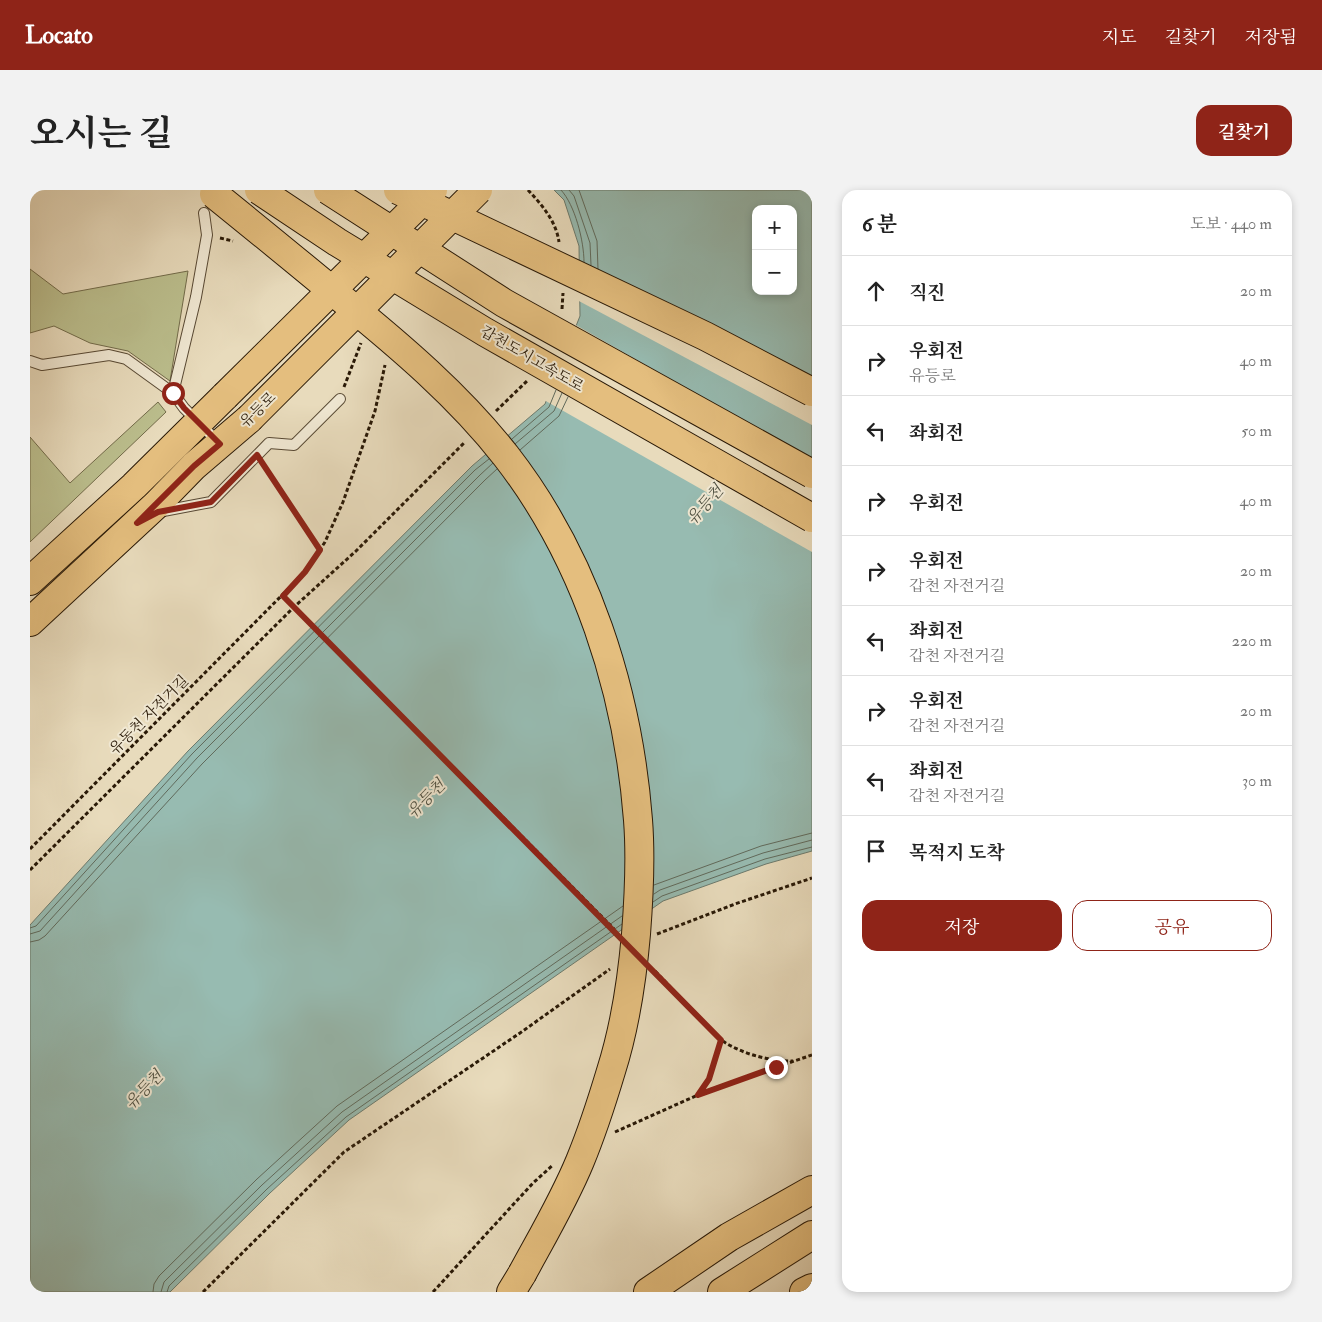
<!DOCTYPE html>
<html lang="ko">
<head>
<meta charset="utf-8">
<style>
  body { margin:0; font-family:"IM FELL Double Pica","Noto Serif KR",serif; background:#f2f2f2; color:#222 }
  .controls { position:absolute; right:15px; top:15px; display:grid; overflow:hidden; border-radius:10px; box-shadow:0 2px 8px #0003 }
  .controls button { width:45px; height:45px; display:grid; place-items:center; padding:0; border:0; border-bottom:1px solid #e0e0e0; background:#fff; color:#222; font:25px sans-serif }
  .stop { position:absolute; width:15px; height:15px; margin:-11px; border:4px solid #8f2418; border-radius:50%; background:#fff }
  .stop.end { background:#8f2418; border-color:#fff; box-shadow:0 1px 5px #0008 }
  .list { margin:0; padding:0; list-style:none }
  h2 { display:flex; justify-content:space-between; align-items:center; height:65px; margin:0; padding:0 20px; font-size:21px }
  h2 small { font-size:16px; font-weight:400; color:#767676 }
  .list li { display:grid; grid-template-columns:32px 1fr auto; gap:15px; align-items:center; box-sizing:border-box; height:70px; padding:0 20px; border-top:1px solid #e0e0e0 }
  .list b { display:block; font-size:19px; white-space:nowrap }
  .list p { margin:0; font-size:16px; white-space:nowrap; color:#767676 }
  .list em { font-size:16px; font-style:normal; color:#767676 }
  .actions { display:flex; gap:10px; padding:15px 20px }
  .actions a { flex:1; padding:11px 0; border:1px solid #8f2418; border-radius:15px; text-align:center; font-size:18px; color:#8f2418 }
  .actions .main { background:#8f2418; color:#fff }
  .icon { flex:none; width:28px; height:28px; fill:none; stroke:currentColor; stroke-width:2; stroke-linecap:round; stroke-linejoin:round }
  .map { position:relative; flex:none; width:782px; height:1102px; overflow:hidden; border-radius:15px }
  header { display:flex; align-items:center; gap:30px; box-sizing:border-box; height:70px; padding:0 25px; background:#8f2418; color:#fff }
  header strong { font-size:24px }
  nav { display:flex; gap:28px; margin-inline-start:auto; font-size:18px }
  .intro { display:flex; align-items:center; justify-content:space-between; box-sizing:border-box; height:120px; padding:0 30px }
  h1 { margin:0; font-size:35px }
  .button { padding:12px 22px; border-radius:15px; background:#8f2418; color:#fff; font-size:18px; font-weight:700 }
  main { display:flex; gap:30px; padding:0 30px }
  aside { flex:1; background:#fff; border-radius:15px; box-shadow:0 2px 8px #0003 }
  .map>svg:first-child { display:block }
  .green { fill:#bbbe8d; stroke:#726b4a }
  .water { fill:#97bbb1; stroke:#6b7a6d; fill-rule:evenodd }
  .pier { fill:#e8dbbc }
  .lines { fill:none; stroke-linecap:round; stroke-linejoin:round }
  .shore { stroke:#606a5c; stroke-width:1 }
  .lane-casing { stroke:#584934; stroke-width:12 }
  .primary-casing { stroke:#281806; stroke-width:30 }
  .highway-casing { stroke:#281806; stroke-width:30 }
  .path { stroke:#281806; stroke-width:3; stroke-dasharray:4 2.5; stroke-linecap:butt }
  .lane { stroke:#f0e8d3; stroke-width:10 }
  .primary { stroke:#e4be7e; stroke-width:28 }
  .highway { stroke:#e4be7e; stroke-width:28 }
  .primary-bridge-casing { stroke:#281806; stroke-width:30; stroke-linecap:butt }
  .highway-bridge-casing { stroke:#281806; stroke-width:30; stroke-linecap:butt }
  .primary-bridge { stroke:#e4be7e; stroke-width:28 }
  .highway-bridge { stroke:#e4be7e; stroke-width:28 }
  .route { stroke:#8f2418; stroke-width:6 }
  .labels { text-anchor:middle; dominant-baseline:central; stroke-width:4; stroke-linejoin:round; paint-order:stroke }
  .street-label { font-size:15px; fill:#281806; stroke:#f0e8d3 }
  .water-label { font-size:16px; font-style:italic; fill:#4f5142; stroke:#f0e8d3 }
</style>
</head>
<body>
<header>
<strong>Locato</strong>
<nav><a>지도</a><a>길찾기</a><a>저장됨</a></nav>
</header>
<div class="intro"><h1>오시는 길</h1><a class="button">길찾기</a></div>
<main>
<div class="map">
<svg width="782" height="1102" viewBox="0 0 782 1102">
  <rect width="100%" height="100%" fill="#e8dbbc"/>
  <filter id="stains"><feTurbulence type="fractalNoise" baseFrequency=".004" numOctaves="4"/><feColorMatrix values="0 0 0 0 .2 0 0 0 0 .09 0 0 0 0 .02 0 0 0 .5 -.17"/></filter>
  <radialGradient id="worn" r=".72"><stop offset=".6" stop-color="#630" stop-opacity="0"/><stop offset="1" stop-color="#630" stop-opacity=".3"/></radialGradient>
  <g class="green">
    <polygon points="0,79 33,104 158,81 140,191 98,161 60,153 24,136 0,143"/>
    <polygon points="128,212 136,222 0,352 0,247 40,293"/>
  </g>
  <path class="water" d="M 524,0 L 782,0 L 782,661 L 736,674 L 633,711 L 319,930 L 240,1003 L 140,1102 L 0,1102 L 0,735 L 158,561 L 442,276 L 515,214 L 550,126 L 549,56 L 534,10 ZM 726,19 L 763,19 L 763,101 L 726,101 Z"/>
  <g class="pier">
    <polygon points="547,79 782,203 782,235 547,110"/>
    <polygon points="544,134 782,270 782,362 514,210"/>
  </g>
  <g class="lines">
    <g class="shore">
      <path d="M 531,0 C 545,15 554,51 554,72"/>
      <polyline points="539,0 544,6 560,53 561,75"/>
      <polyline points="549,0 567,51 568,79"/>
      <polyline points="482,249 519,217 526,200"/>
      <polyline points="485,254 524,221 532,203"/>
      <polyline points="490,260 529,226 538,207"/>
      <polyline points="624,695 731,656 782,643"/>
      <polyline points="624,704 630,700 733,663 782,650"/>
      <polyline points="623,712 632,706 735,669 782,657"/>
      <polyline points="0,738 6,736 162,564 445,280 459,269"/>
      <polyline points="0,744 10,741 167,568 450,285 463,273"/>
      <polyline points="0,752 9,750 15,746 172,574 455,290 467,279"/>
      <polyline points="123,1102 124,1094 129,1086 227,989 307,916 593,716"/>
      <polyline points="131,1102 134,1092 232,995 312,922 592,726"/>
      <polyline points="137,1102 139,1096 237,999 316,927 592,734"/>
    </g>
    <g class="lane-casing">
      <g id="lane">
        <polyline points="0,171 12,175 79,165 96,169 143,203 154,218 189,253"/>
        <polyline points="143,203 166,107 177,45 174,23"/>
        <polyline points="128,322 181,312 239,253 264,255 310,209"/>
      </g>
    </g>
    <g class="primary-casing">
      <g id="primary">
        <polyline points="0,391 104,296 195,206"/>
        <polyline points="0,432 126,315 164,276 219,229"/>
      </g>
    </g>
    <g class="highway-casing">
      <g id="highway">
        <polyline points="481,1102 492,1084"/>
        <polyline points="618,1102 699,1047 782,1000"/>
        <polyline points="692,1102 782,1045"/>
        <polyline points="774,1102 782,1098"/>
      </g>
    </g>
    <g class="path">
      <path d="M 498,0 C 512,15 526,31 529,52"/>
      <polyline points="190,48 203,51"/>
      <polyline points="532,119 533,103"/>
      <polyline points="314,197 331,153"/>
      <polyline points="466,221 497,191"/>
      <polyline points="235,276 290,360"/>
      <polyline points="253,406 584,739"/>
      <polyline points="0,659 275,382 295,352 313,312 345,221 355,175"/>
      <polyline points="0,680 264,417 326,361 435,252"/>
      <polyline points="627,744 705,714 782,688"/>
      <path d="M 625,781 L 691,850 C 712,864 738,871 763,871"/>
      <polyline points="668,905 679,889 691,850"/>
      <polyline points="585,942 679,900 782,865"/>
      <polyline points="173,1102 314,962 490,843 580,779"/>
      <polyline points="403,1102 503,993 523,975"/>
    </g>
    <use href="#lane" class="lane"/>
    <use href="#primary" class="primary"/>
    <use href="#highway" class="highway"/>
    <g class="primary-bridge-casing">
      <g id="primary-bridge">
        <polyline points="195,206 403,0"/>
        <polyline points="219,229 448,0"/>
      </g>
    </g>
    <g class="highway-bridge-casing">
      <g id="highway-bridge">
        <polyline points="229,0 307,52 455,142 782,328"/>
        <polyline points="298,0 474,113 782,284"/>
        <polyline points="368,0 675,146 782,202"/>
        <path d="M 184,4 C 226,38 269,73 311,108 C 370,156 429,206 476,266 C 556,369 598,500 608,630 C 611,668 609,706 606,744 C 602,790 595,837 581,881 C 572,911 562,942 550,971 C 534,1010 512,1047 492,1084"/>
      </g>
    </g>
    <use href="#primary-bridge" class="primary-bridge"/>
    <use href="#highway-bridge" class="highway-bridge"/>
  </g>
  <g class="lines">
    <polyline class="route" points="143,203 154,218 190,254 164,276 107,333 128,322 181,312 227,265 290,360 275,382 253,406 691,850 679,889 668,905 746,877"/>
  </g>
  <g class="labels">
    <g class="street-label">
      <text transform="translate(502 169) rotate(30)">갑천도시고속도로</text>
      <text transform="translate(228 220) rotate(-44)">유등로</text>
      <text transform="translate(119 525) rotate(-45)">유동천 자전거길</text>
    </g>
    <g class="water-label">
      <text transform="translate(675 315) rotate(-49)">유등천</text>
      <text transform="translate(396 609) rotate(-45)">유등천</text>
      <text transform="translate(114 900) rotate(-46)">유등천</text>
    </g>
  </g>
  <rect width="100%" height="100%" filter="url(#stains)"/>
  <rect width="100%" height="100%" fill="url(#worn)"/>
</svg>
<div class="controls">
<button>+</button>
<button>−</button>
</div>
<div class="stop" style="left:143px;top:203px"></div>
<div class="stop end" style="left:746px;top:877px"></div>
</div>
<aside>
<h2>6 분<small>도보 · 440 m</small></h2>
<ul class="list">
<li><svg class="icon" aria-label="ahead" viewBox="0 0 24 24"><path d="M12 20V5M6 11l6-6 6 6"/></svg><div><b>직진</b></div><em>20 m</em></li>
<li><svg class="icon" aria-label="right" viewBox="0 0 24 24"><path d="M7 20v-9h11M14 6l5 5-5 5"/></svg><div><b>우회전</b><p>유등로</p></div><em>40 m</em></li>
<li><svg class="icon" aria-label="left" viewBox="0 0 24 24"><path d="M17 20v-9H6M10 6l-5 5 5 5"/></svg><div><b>좌회전</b></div><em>50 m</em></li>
<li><svg class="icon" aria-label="right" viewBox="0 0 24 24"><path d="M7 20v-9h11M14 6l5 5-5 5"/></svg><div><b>우회전</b></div><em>40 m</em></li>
<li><svg class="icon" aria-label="right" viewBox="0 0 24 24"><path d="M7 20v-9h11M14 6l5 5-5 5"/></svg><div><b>우회전</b><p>갑천 자전거길</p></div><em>20 m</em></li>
<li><svg class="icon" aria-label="left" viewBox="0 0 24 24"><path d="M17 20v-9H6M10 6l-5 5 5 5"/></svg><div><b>좌회전</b><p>갑천 자전거길</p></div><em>220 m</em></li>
<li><svg class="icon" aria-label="right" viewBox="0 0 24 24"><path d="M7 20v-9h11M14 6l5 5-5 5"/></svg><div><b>우회전</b><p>갑천 자전거길</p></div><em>20 m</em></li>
<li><svg class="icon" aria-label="left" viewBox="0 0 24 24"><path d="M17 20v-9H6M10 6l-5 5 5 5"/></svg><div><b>좌회전</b><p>갑천 자전거길</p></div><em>30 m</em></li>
<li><svg class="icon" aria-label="arrive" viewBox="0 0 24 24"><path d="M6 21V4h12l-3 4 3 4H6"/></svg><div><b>목적지 도착</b></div></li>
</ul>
<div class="actions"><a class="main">저장</a><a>공유</a></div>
</aside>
</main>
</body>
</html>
